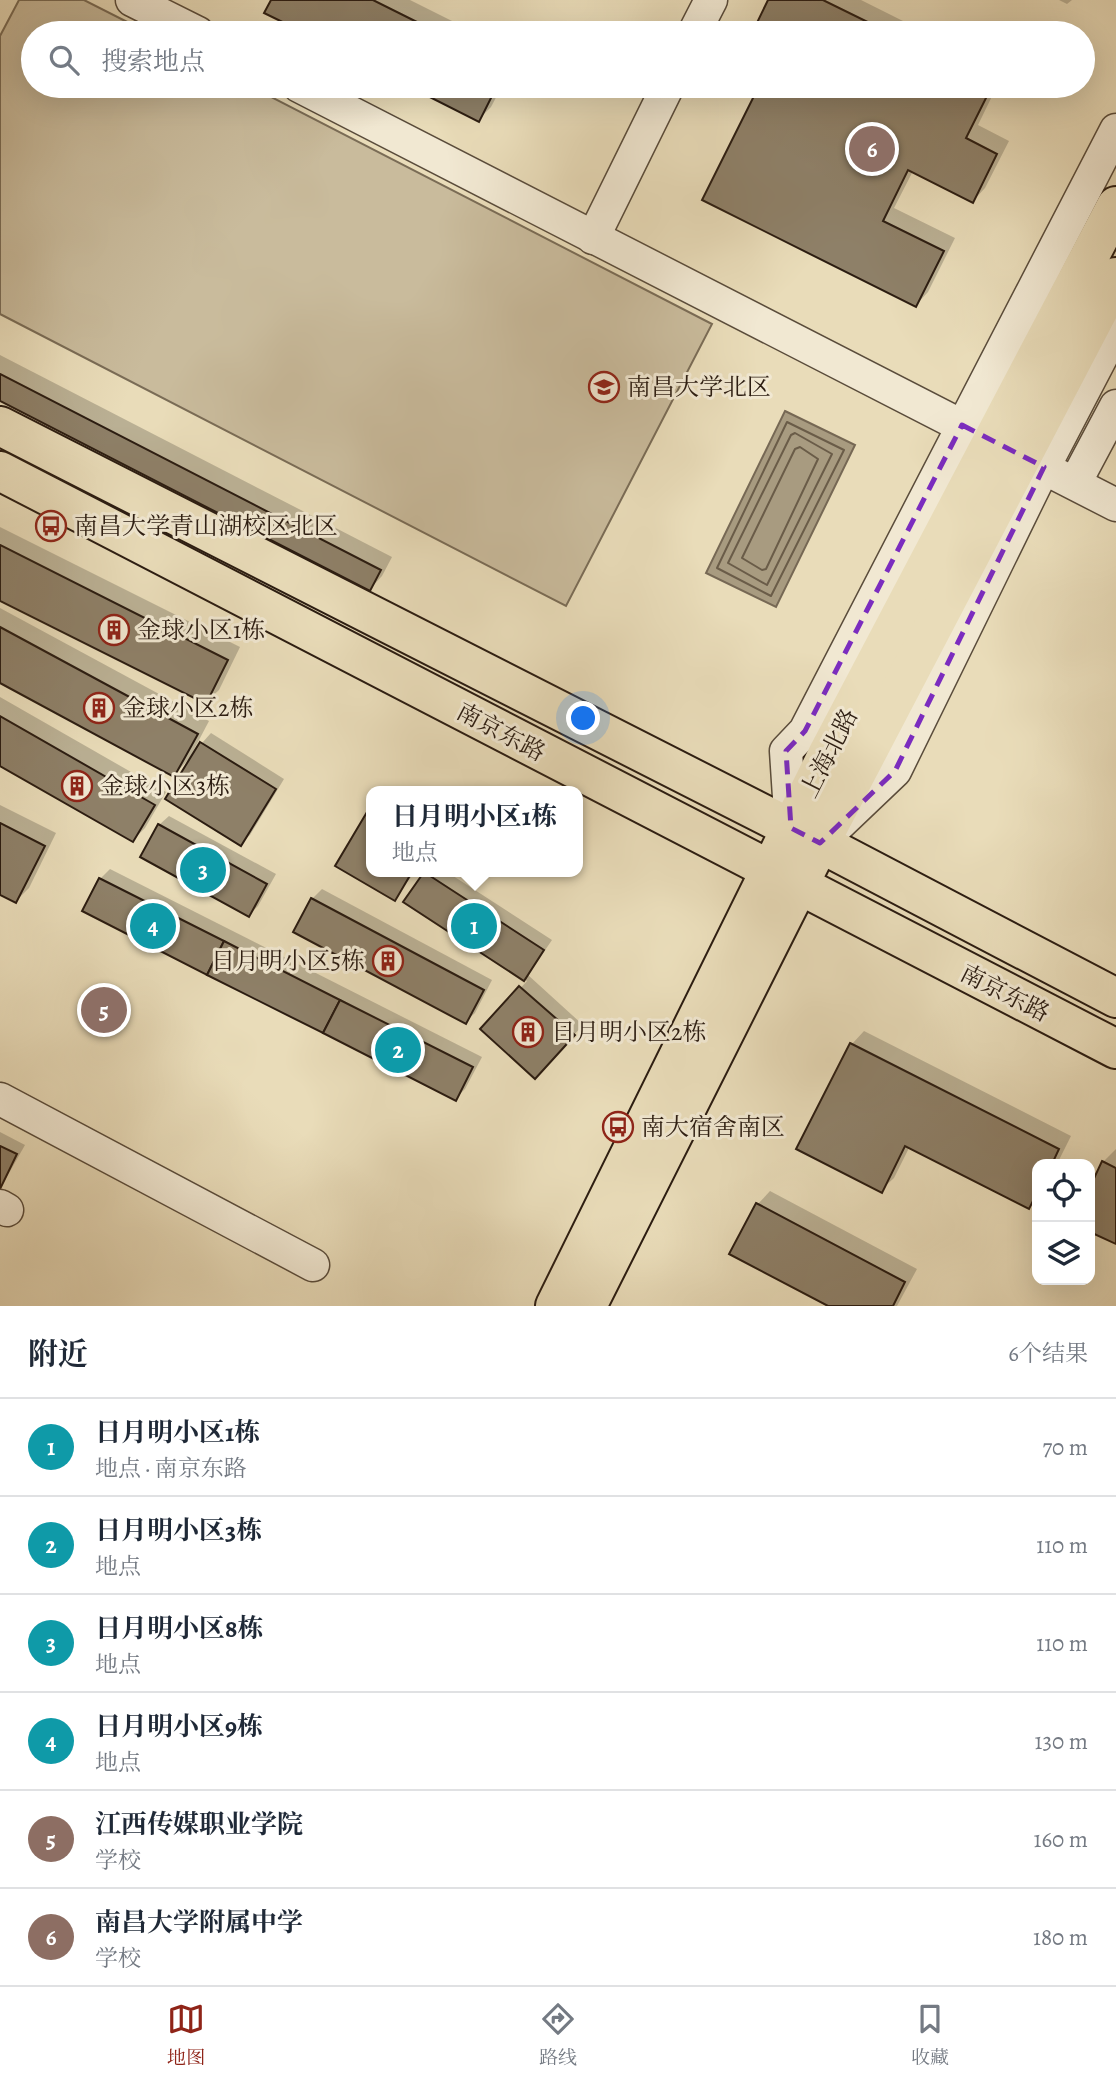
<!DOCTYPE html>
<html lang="zh">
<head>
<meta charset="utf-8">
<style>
  body { margin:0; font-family:Alegreya,"Noto Serif SC",serif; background:#f2f2f3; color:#1f2937 }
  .controls { position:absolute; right:21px; bottom:21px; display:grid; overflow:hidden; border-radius:14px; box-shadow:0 7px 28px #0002 }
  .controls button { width:63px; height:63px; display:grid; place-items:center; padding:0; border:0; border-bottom:2px solid #e0e1e3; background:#fff; color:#1f2937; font:35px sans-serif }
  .you { position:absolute; left:584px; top:719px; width:24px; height:24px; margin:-18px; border:5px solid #fff; border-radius:50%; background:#1a73e8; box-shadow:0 0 0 10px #1a73e833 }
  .badge { display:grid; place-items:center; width:46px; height:46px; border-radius:50%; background:#8f2418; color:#fff; font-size:23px; font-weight:700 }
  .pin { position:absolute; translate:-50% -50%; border:4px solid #fff; box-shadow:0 2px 7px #0006 }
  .popup { position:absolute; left:366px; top:786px; width:217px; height:91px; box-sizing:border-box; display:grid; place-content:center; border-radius:14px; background:#fff; filter:drop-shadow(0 2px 5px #0005); font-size:23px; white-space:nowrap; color:#747a83 }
  .popup b { font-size:26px; color:#1f2937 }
  .popup::after { content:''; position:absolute; left:50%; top:100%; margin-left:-14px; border:14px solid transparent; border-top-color:#fff }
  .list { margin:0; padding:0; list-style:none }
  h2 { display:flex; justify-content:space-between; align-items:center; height:91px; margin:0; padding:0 28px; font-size:30px }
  h2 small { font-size:23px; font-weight:400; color:#747a83 }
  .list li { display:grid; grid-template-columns:46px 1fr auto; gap:21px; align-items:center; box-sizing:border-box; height:98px; padding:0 28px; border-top:2px solid #e0e1e3 }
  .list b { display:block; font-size:26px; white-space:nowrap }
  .list p { margin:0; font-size:23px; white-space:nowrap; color:#747a83 }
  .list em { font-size:23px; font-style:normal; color:#747a83 }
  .icon { flex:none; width:38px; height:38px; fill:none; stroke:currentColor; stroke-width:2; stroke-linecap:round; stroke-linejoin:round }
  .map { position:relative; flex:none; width:1116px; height:1306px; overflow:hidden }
  .search { position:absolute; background:#fff; box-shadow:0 7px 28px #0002; left:21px; right:21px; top:21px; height:77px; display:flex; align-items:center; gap:18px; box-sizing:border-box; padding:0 24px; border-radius:38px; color:#747a83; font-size:26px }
  .sheet { height:679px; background:#fff }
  nav { display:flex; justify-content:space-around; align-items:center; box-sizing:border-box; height:98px; border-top:2px solid #e0e1e3; background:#fff; font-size:19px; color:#747a83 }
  nav a { display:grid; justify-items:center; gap:4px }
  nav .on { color:#8f2418 }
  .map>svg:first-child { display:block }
  .green { fill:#c9bb9c; stroke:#7a6c56; stroke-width:2 }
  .water { fill:#a89b80; stroke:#766854; stroke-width:2 }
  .shadow { fill:#0003 }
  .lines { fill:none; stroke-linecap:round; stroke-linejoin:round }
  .shore { stroke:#6a5c48; stroke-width:2 }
  .building { fill:#8e8068; stroke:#2b1c11; stroke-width:2 }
  .minor-casing { stroke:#5a4c3b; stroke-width:35 }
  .major-casing { stroke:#2b1c11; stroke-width:42 }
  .minor { stroke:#f1e8d2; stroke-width:32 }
  .major { stroke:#e9dcb9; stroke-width:38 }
  .marked { fill:none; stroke:#7b2cbf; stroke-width:5; stroke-dasharray:14 9; stroke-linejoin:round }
  .labels { text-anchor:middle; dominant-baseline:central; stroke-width:6; stroke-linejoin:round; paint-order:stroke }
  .poi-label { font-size:24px; fill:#2b1c11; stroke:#f1e8d2; text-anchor:start }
  .street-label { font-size:24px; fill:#2b1c11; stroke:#f1e8d2 }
</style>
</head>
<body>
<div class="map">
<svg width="1116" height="1306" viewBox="0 0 1116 1306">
  <rect width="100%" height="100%" fill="#e9dcb9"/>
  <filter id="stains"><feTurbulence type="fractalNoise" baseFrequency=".00286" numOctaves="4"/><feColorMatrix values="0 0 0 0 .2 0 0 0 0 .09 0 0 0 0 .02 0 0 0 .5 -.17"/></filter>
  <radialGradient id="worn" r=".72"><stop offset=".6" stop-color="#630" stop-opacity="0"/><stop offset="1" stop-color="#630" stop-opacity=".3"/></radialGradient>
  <polygon class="green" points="19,0 84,0 149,33 33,33 33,86 250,86 712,324 566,606 0,314 0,36"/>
  <polygon class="water" points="785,411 855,445 776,607 706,573"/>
  <g class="shadow">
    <polygon points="273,0 410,0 476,33 309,33 267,12"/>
    <polygon points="770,0 861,0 927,33 761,33 755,30"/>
    <polygon points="1059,0 1072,0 1067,4"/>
    <polygon points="412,86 502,86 491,107 479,119"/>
    <polygon points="761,86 997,86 978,125 1009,141 985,188 973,201 913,171 894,208 955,238 928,292 916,305 704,199"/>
    <polygon points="0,355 392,557 382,576 370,589 0,399"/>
    <polygon points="0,527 240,647 219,690 206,702 0,599"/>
    <polygon points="0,608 209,721 189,759 174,775 0,681"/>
    <polygon points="0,697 166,792 145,828 133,840 0,764"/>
    <polygon points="211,733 284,779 250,835 240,844 167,798 202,743"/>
    <polygon points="0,805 56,833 29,888 16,901 0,893"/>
    <polygon points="371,810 371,872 415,872 394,899 337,865"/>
    <polygon points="169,816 276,874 258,906 249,915 159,825"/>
    <polygon points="110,869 482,1057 465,1089 456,1098 100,879"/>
    <polygon points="425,872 447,872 552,940 528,975 583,1025 545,1067 483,1029 527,981 405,902"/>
    <polygon points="322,889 492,980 475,1013 465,1022 312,899"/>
    <polygon points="864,1031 1071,1136 1057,1164 1037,1164 1037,1198 1029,1207 910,1146 894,1178 881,1190 798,1148 852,1044"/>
    <polygon points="0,1132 25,1145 0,1189"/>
    <polygon points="1116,1149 1116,1242 1090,1230 1090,1191 1103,1162"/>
    <polygon points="770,1191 917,1269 897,1306 832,1306 758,1204"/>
  </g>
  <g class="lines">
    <g class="shore">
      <polygon points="787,422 844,450 771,596 717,568"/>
      <polygon points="795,433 832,454 767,585 728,563 791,435"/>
      <polygon points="800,447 818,459 766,569 762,570 742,558 795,449"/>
    </g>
  </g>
  <g class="building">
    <polygon points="271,0 373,0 439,33 305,33 264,13"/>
    <polygon points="768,0 823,0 890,33 757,33 753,31"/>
    <polygon points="408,86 497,86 479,122"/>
    <polygon points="759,86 992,86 966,138 997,154 973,203 908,170 883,221 944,251 916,307 702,200"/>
    <polygon points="0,374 381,570 370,591 0,401"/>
    <polygon points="0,545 228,660 206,704 0,601"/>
    <polygon points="0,627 198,734 174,777 0,683"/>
    <polygon points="0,716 155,805 133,842 0,766"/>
    <polygon points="200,742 276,789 241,846 165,799"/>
    <polygon points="367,812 371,814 371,872 412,872 395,901 335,866"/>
    <polygon points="0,823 45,846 16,903 0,895"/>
    <polygon points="158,824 267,884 249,917 140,857"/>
    <polygon points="424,872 544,950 524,981 403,902"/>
    <polygon points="99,878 224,941 207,975 82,911"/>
    <polygon points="311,898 484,990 466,1024 293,932"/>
    <polygon points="224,941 340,1000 323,1033 207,975"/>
    <polygon points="519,986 575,1035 535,1079 480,1029"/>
    <polygon points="340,1000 473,1067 456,1101 323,1033"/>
    <polygon points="850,1043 1059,1149 1052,1164 1037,1164 1037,1193 1029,1209 905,1146 882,1193 796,1149"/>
    <polygon points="0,1146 17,1154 0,1189"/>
    <polygon points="1102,1161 1116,1168 1116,1244 1090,1232 1090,1187"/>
    <polygon points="756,1203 905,1282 893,1306 828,1306 729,1254"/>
  </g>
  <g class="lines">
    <g class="minor-casing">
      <g id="minor">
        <polyline points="132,0 198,33"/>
        <polyline points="694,33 711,0"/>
        <polyline points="299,86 1116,505"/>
        <polyline points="593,238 668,86"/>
        <polyline points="1075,483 1116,406"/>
        <polyline points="791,828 786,751 805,731 1116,130"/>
        <polyline points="831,832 895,771 1044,467 1116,329"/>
        <polyline points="0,1099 313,1265"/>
        <polyline points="0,1206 7,1210"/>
      </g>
    </g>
    <g class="major-casing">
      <g id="major">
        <polyline points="0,426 820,843 1116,998"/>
        <polyline points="0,471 1116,1049"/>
        <polyline points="555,1306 829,751 1116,206"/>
        <polyline points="587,1306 820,843 1116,277"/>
      </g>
    </g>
    <use href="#minor" class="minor"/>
    <use href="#major" class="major"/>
  </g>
  <path class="marked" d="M 962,425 L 1044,467 L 895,771 L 820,843 L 791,828 L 786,751 L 805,731 Z"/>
  <defs>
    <g id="university-ring" transform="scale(1.575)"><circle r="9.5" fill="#f1e8d2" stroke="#8f2418" stroke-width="1.5"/><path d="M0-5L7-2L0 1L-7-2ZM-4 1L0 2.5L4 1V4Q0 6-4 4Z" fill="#8f2418"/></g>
    <g id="bus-ring" transform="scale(1.575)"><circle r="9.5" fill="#f1e8d2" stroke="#8f2418" stroke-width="1.5"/><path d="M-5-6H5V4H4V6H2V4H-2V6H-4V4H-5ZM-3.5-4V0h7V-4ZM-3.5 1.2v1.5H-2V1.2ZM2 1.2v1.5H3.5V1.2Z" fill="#8f2418"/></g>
    <g id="building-ring" transform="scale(1.575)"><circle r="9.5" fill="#f1e8d2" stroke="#8f2418" stroke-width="1.5"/><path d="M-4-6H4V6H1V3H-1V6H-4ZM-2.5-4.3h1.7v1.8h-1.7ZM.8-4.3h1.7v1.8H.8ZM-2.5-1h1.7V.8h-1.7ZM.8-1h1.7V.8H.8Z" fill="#8f2418"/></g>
  </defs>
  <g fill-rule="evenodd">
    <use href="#university-ring" x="604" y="387"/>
    <use href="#bus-ring" x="51" y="526"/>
    <use href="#building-ring" x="114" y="630"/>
    <use href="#building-ring" x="99" y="708"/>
    <use href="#building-ring" x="77" y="786"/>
    <use href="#building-ring" x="388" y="961"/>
    <use href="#building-ring" x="528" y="1032"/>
    <use href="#bus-ring" x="618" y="1127"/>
  </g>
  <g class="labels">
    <g class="poi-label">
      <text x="627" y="387">南昌大学北区</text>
      <text x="74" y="526">南昌大学青山湖校区北区</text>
      <text x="137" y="630">金球小区1栋</text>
      <text x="122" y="708">金球小区2栋</text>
      <text x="100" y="786">金球小区3栋</text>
      <text x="365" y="961" text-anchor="end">日月明小区5栋</text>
      <text x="551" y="1032">日月明小区2栋</text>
      <text x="641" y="1127">南大宿舍南区</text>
    </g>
    <g class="street-label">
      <text transform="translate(501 732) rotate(28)">南京东路</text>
      <text transform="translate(829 753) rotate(-63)">上海北路</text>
      <text transform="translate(1005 993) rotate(27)">南京东路</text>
    </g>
  </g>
  <rect width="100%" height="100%" filter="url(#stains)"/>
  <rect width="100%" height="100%" fill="url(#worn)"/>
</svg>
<div class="controls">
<button><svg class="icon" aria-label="locate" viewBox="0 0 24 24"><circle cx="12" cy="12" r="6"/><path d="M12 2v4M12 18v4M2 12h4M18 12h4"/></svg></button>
<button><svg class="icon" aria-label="layers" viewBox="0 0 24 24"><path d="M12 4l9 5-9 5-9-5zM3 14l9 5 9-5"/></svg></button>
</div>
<div class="you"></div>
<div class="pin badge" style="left:474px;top:926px;background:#0f9aa8">1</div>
<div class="popup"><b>日月明小区1栋</b>地点</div>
<div class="pin badge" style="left:398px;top:1050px;background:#0f9aa8">2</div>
<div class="pin badge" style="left:203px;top:870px;background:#0f9aa8">3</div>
<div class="pin badge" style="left:153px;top:926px;background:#0f9aa8">4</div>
<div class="pin badge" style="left:104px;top:1010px;background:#8d6e63">5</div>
<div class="pin badge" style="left:872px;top:149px;background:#8d6e63">6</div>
<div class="search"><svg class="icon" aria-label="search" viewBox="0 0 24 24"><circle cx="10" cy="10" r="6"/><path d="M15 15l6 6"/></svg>搜索地点</div>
</div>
<section class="sheet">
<h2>附近<small>6个结果</small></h2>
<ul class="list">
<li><span class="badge" style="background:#0f9aa8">1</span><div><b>日月明小区1栋</b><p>地点 · 南京东路</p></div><em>70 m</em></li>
<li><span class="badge" style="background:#0f9aa8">2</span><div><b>日月明小区3栋</b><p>地点</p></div><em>110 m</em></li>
<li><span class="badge" style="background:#0f9aa8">3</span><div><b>日月明小区8栋</b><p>地点</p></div><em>110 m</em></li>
<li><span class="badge" style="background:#0f9aa8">4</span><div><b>日月明小区9栋</b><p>地点</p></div><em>130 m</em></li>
<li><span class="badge" style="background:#8d6e63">5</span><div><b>江西传媒职业学院</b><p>学校</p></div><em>160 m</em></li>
<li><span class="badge" style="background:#8d6e63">6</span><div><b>南昌大学附属中学</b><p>学校</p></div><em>180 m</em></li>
</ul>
</section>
<nav>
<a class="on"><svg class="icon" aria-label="map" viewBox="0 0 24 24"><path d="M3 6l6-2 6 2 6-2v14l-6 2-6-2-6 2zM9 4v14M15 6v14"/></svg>地图</a>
<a><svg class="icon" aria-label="directions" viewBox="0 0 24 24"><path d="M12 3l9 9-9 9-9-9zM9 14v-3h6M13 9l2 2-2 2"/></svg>路线</a>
<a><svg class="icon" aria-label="saved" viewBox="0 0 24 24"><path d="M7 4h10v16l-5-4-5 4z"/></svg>收藏</a>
</nav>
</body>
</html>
